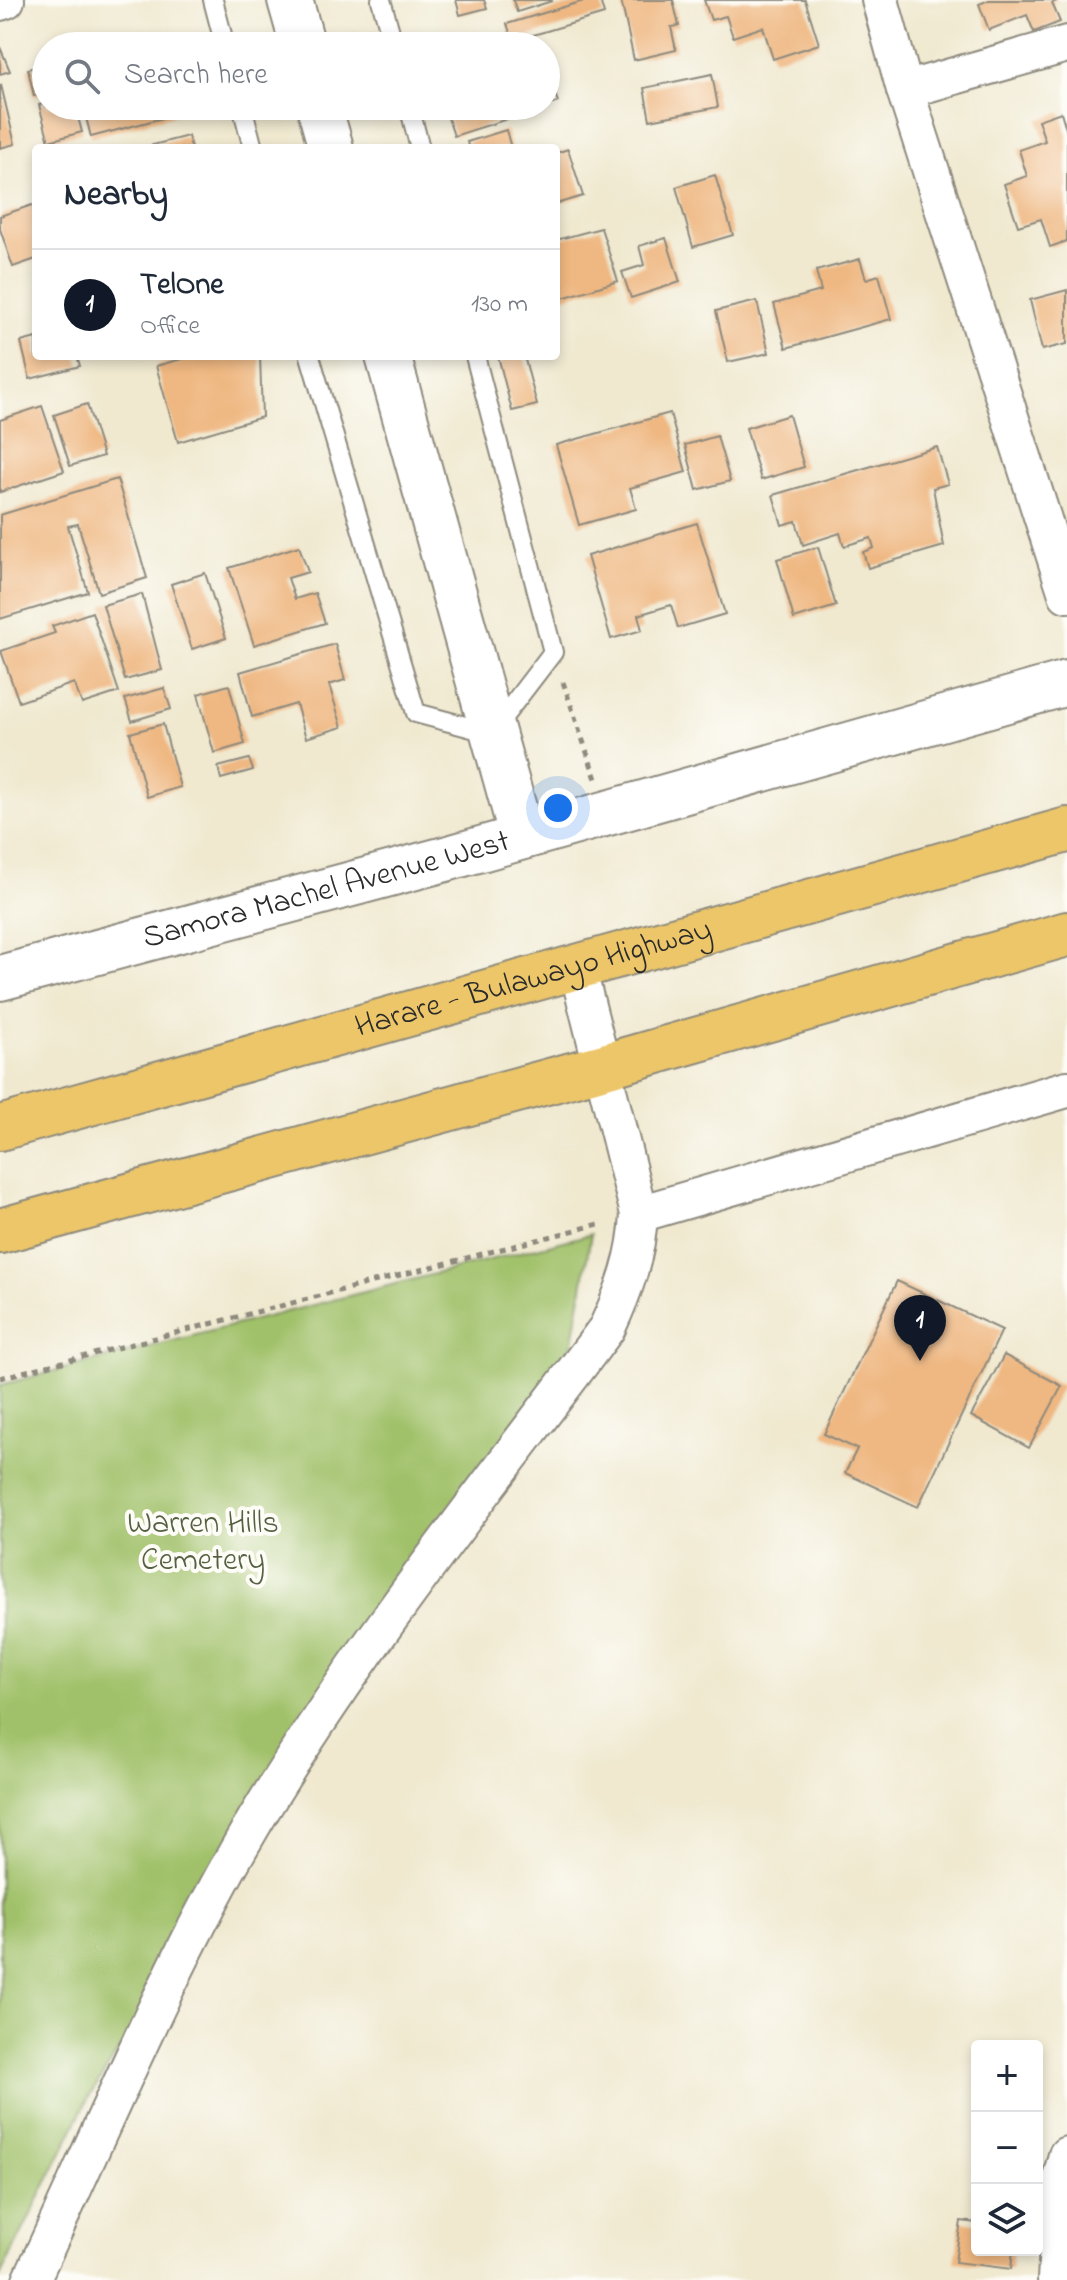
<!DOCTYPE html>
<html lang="en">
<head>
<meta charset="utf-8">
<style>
  body { margin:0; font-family:"Indie Flower",sans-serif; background:#f2f2f3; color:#1f2937 }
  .controls { position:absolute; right:24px; bottom:24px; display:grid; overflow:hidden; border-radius:8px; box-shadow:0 4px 12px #0003 }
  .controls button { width:72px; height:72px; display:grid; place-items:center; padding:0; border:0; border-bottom:2px solid #e0e1e3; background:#fff; color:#1f2937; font:40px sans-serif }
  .you { position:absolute; left:558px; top:808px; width:28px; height:28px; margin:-20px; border:6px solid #fff; border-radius:50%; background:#1a73e8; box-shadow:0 0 0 12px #1a73e833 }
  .badge { display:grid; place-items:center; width:52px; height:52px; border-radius:50%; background:#111827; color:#fff; font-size:26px; font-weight:700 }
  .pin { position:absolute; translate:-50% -66px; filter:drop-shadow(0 2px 4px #0008) }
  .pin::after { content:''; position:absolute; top:42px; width:28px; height:24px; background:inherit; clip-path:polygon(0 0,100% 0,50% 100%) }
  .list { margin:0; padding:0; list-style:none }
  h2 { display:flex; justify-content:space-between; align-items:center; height:104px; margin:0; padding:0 32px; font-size:34px }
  h2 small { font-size:26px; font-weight:400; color:#747a83 }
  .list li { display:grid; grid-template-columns:52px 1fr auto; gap:24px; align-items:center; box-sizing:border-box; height:112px; padding:0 32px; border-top:2px solid #e0e1e3 }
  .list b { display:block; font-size:30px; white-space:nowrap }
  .list p { margin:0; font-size:26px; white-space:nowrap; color:#747a83 }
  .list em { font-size:26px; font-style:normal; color:#747a83 }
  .icon { flex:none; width:44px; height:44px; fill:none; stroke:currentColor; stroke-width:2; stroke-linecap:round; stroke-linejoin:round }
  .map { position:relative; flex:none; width:1067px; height:2280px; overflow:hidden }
  .search { position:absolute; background:#fff; box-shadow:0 4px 12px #0003; left:32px; top:32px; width:528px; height:88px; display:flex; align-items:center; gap:20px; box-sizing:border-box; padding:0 28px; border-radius:44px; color:#747a83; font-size:30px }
  .panel { position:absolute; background:#fff; box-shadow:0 4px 12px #0003; left:32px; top:144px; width:528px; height:216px; border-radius:8px }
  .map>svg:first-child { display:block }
  .green { fill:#a0c169; stroke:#66764a; stroke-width:2 }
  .building { fill:#efb781 }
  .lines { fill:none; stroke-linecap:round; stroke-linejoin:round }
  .service-casing { stroke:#8e8a7e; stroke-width:22 }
  .minor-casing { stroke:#8e8a7e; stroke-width:40 }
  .tertiary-casing { stroke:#8e8a7e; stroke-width:48 }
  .trunk-casing { stroke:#8e8a7e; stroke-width:48 }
  .path { stroke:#8e8a7e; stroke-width:5; stroke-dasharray:6 6; stroke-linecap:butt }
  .service { stroke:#fff; stroke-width:18 }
  .minor { stroke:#fff; stroke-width:36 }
  .tertiary { stroke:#fff; stroke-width:44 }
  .trunk { stroke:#ecc669; stroke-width:44 }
  .labels { text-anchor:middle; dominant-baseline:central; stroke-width:8; stroke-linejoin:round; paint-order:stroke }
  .street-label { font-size:32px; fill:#2b2b2b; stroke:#fdfcf7 }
  .park-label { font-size:32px; fill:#546041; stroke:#fdfcf7 }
</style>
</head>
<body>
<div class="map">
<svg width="1067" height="2280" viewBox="0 0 1067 2280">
  <rect width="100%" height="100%" fill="#fdfcf7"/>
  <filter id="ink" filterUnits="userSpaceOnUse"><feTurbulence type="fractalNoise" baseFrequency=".0125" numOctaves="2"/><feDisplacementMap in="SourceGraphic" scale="16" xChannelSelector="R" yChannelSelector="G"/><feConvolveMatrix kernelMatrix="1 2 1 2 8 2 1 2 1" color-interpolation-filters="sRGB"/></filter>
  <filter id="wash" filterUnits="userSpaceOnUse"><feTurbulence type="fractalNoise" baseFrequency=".006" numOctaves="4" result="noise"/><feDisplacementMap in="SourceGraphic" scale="32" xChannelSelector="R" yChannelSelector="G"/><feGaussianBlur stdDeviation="1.8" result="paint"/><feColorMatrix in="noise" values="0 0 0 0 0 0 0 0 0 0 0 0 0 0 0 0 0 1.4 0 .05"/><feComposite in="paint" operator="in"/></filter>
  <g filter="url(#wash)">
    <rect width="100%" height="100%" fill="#f0e9d0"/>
    <polygon class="green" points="591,1234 573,1342 89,2097 0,2277 0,1385"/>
    <g id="blocks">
      <g class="building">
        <polygon points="456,0 484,0 487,8 460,15"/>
        <polygon points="513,0 551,0 552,1 517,12"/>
        <polygon points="587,0 600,0 604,14 513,41 507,24"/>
        <polygon points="621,0 673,0 679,26 671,27 676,50 634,60"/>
        <polygon points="704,0 805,0 819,44 773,59 763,27 733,37 726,16 711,20"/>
        <polygon points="989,0 1059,0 1052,3 1060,22 1034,32 1027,15 989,30 979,4"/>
        <polygon points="0,47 10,71 0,74"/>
        <polygon points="46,64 46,93 34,96 28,69"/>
        <polygon points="546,67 558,102 546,106"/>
        <polygon points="712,74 718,107 650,120 644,88"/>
        <polygon points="1,85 15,144 0,148 0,86"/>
        <polygon points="46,103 46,106 75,106 82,132 49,141 39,105"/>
        <polygon points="83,106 192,106 193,110 91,137"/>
        <polygon points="444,106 544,106 545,107 454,136"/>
        <polygon points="1061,112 1067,132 1067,241 1050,247 1041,219 1018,226 1004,184 1027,176 1019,150 1045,141 1038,120"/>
        <polygon points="506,130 511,148 469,148 467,142"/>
        <polygon points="188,136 191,148 146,148 145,147"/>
        <polygon points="568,149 583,196 556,204 556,153"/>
        <polygon points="715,175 733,235 693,247 676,187"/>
        <polygon points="32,205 36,217 36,259 13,267 0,229 0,216"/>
        <polygon points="601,228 618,281 556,300 556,240"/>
        <polygon points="666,238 680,282 631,298 622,272 644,265 639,246"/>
        <polygon points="860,259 866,279 879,275 891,319 786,348 774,304 821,291 816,271"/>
        <polygon points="1067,290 1067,344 1042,350 1030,300"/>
        <polygon points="757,301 769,353 728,362 716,311"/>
        <polygon points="36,338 36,356 77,356 80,366 30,379 21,342"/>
        <polygon points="192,356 260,356 262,417 178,442 156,366"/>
        <polygon points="498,356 524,356 537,405 512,411"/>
        <polygon points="87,404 103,456 70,466 54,415"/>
        <polygon points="42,406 64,471 0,492 0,420"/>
        <polygon points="670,413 686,472 630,488 636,509 579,525 556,445"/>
        <polygon points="789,415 804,467 761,480 746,428"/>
        <polygon points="717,436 730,481 697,490 685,445"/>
        <polygon points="937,447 948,484 933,488 944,546 868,568 863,552 874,548 871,538 844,546 840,533 803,545 796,521 782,525 773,495"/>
        <polygon points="117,479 147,578 99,593 78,524 68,526 88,592 0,619 0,515"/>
        <polygon points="697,523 725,614 678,628 671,605 638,615 642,630 611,639 587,556"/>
        <polygon points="299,546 308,572 288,578 295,599 315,593 325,623 254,645 229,568"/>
        <polygon points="818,547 836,606 794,619 777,559"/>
        <polygon points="205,573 226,638 192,649 171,584"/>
        <polygon points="142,594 162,670 125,680 103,605"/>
        <polygon points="92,612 119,692 82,704 74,683 19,702 1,651 55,633 52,626"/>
        <polygon points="335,644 345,680 329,685 342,727 306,738 296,704 252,717 240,672"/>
        <polygon points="229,685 245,744 214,753 198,694"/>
        <polygon points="164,688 171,709 132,721 125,699"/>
        <polygon points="163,724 180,787 147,797 130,733"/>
        <polygon points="249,759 253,770 221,779 218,767"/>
        <polygon points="897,1281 1002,1330 918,1507 845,1473 857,1449 824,1434"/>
        <polygon points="1004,1355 1062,1386 1029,1448 971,1416"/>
        <polygon points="961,2221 977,2223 977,2250 1013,2250 1011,2269 955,2262"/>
      </g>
    </g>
  </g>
  <g filter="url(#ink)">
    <use href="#blocks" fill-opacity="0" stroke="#8e8a7e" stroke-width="2"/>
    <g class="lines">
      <g class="service-casing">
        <g id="service">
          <polyline points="213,0 225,46"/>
          <polyline points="381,0 394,46"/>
          <polyline points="242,106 253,148"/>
          <polyline points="409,106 420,148"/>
          <polyline points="310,356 416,713 491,733 553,652 475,356"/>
        </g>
      </g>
      <g class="minor-casing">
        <g id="minor">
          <polyline points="880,0 905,90 1067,594"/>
          <polyline points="0,2 6,0"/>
          <polyline points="905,90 1067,44"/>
          <polyline points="639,1214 1067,1089"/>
          <path d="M 31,2280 C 102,2130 169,1966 253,1824 C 357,1650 486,1490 607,1328 C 625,1289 637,1256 639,1214 L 577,966"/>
          <polyline points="1056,2280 1062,2174 1067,2155"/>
        </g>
      </g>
      <g class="tertiary-casing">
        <g id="tertiary">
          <polyline points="290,0 303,46"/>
          <polyline points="319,106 331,148"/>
          <polyline points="388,356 522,837"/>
          <path id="s1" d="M 0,978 L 449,858 L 1067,683"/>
        </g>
      </g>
      <g class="trunk-casing">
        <g id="trunk">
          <path id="s2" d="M 0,1128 L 1067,830"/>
          <polyline points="0,1231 601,1067 1067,934"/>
        </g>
      </g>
      <g class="path">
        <polyline points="563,682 596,779"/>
        <polyline points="0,1378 603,1223"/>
      </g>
      <use href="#service" class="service"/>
      <use href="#minor" class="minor"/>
      <use href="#tertiary" class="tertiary"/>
      <use href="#trunk" class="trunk"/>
    </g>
  </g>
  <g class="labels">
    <g class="street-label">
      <text stroke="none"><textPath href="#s1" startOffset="338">Samora Machel Avenue West</textPath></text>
      <text stroke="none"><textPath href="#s2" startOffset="554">Harare - Bulawayo Highway</textPath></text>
    </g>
    <g class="park-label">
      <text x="203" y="1524">Warren Hills<tspan x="203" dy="37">Cemetery</tspan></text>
    </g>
  </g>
</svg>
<div class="controls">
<button>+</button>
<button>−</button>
<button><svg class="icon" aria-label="layers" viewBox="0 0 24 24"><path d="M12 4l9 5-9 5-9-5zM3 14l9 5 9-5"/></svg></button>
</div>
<div class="you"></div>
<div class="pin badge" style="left:920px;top:1361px">1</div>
<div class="search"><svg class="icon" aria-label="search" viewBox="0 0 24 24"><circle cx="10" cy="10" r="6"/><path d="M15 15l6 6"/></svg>Search here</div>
<section class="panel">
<h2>Nearby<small></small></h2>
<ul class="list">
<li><span class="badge">1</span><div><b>TelOne</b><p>Office</p></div><em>130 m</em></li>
</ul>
</section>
</div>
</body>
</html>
